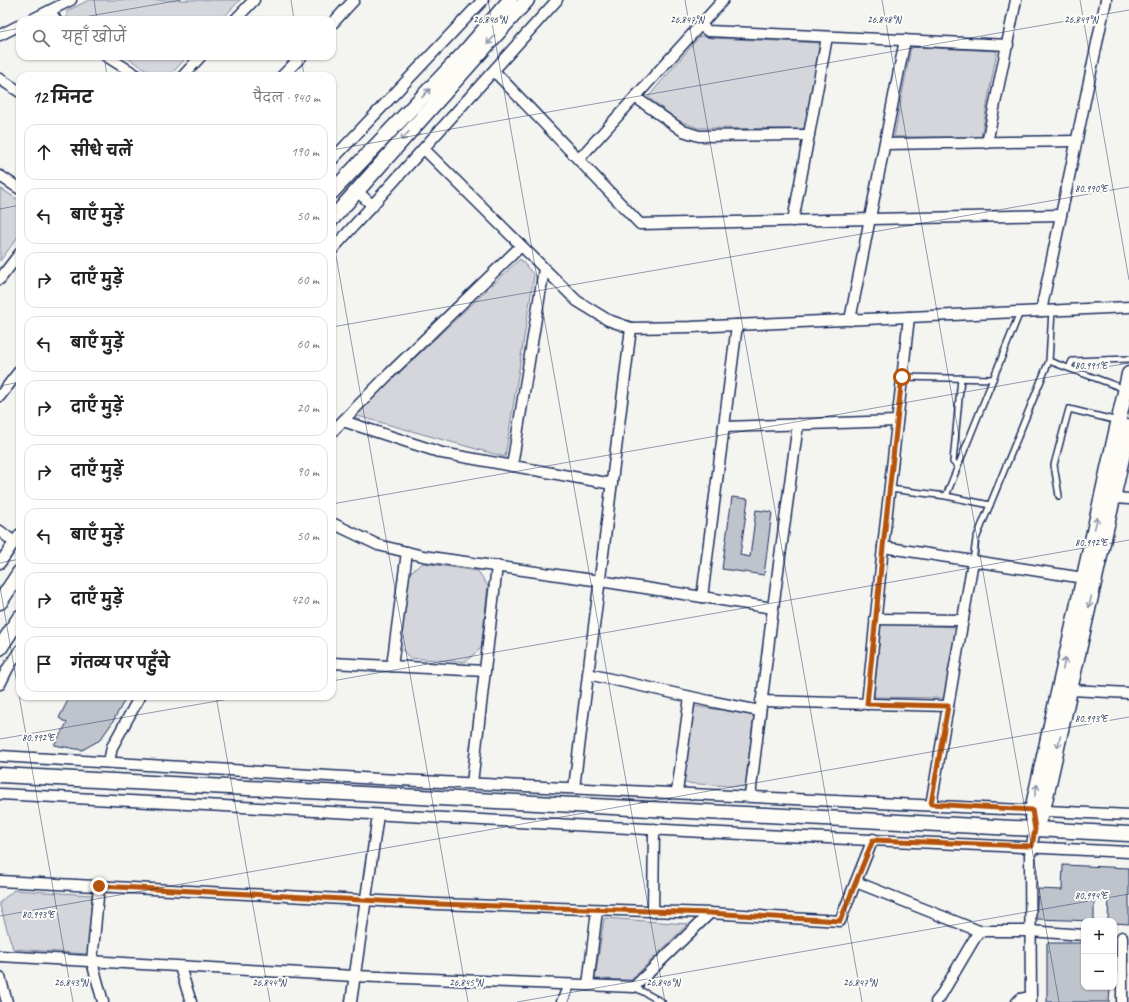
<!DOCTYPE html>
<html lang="hi">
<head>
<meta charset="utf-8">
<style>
  body { margin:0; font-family:Caveat,"Playpen Sans Deva",sans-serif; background:#f2f2f2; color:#222 }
  .controls { position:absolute; right:12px; bottom:12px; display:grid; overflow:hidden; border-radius:8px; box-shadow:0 1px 3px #0004 }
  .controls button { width:36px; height:36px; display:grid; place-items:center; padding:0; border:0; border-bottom:1px solid #e0e0e0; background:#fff; color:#222; font:20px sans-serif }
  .stop { position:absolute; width:12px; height:12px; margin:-9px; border:3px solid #b45309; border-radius:50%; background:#fff }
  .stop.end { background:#b45309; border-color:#fff; box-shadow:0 1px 4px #0008 }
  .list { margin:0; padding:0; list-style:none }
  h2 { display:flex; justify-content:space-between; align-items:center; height:52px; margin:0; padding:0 16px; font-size:17px }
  h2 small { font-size:13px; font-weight:400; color:#767676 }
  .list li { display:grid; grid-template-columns:26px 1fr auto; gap:12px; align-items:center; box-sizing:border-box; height:56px; margin:0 8px 8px; padding:0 8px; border:1px solid #e0e0e0; border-radius:12px }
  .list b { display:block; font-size:15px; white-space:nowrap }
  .list em { font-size:13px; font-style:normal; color:#767676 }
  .icon { flex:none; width:22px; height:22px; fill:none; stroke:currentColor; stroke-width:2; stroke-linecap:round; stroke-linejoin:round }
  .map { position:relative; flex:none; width:1129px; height:1002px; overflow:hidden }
  .search { position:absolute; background:#fff; box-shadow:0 1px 3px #0004; left:16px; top:16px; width:320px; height:44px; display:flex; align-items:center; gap:10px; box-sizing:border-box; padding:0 14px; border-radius:12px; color:#767676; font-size:15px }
  .panel { position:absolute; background:#fff; box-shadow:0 1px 3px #0004; left:16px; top:72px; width:320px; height:628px; border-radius:12px }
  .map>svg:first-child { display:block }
  .green { fill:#d4d6db; stroke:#78829c }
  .building { fill:#bfc3cc; stroke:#1b2f5e }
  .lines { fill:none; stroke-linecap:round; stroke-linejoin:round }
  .lane-casing { stroke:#1b2f5e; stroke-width:8 }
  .street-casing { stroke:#1b2f5e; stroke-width:13 }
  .secondary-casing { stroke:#1b2f5e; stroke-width:17 }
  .lane { stroke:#fdfcf7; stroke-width:5 }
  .street { stroke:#fdfcf7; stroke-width:10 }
  .secondary { stroke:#fdfcf7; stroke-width:14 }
  .oneway { stroke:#8c96aa }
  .route { stroke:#b45309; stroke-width:5 }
  .ticks { fill:none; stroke:#1b2f5e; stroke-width:1; stroke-opacity:0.45 }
  .ticks-label { font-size:10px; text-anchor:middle; fill:#1b2f5e; stroke:#fdfcf7; stroke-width:4; stroke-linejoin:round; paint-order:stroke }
</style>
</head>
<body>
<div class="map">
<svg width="1129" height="1002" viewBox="0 0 1129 1002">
  <rect width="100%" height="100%" fill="#f4f4f1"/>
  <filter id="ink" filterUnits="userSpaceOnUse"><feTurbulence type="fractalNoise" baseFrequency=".025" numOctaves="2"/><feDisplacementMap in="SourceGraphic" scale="8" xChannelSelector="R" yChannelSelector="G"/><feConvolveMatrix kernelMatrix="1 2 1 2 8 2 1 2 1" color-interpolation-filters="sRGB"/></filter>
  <g filter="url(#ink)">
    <g class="green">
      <polygon points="89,0 240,0 221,20 67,20 67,11"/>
      <polygon points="700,36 711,38 821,43 804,129 698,128 677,120 648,97"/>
      <polygon points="911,47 997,51 981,137 894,137"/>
      <polygon points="124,56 188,56 169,76 157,76"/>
      <polygon points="0,188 20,201 20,234 0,261"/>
      <polygon points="520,259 534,275 505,457 354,415"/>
      <polygon points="423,563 478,571 488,586 481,648 465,662 409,658 400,646 409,573"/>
      <polygon points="881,624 958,627 944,698 874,697"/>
      <polygon points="694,706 754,715 745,787 683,783"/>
      <polygon points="14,890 92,895 88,954 13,949 0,906 0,902"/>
      <polygon points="604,918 688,924 631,980 595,979"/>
    </g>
    <g class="building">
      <polygon points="732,497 748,499 740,555 750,557 756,510 772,512 764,575 722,569"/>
      <polygon points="70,696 127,696 112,723 100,740 82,750 54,745 67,723 59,718"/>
      <polygon points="1063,865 1129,868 1129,924 1114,923 1114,921 1108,921 1109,896 1094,896 1094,921 1036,919 1038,889 1062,890"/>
      <polygon points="1047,943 1084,943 1084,987 1110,987 1109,1002 1047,1002"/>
    </g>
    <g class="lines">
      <g class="lane-casing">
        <g id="lane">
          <polyline points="1049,361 1125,389"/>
          <polyline points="1069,368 1072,361 1129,359"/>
          <polyline points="902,377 993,379"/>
          <polyline points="958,466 953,462 961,378"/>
          <polyline points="890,489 946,496 990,505"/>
          <polyline points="946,496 1020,312"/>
          <polyline points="1059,496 1054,465 1069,409 1118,421"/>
          <polyline points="973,561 976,539 1049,361 1052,310"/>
          <polyline points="634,987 662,1002"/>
        </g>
      </g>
      <g class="street-casing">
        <g id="street">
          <polyline points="50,11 56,20"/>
          <polyline points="31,20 71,0"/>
          <polyline points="235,20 254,0"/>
          <polyline points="332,24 354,0"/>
          <polyline points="700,25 708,31 1008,45"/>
          <polyline points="0,35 20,25"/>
          <polyline points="106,56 138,76"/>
          <polyline points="494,71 640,224 1061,215"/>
          <polyline points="183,76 201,56"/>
          <polyline points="282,76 302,56"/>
          <polyline points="0,79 20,92"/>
          <polyline points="635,97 683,131 699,136 809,135"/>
          <polyline points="987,143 1016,0"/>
          <polyline points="885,144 1076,141"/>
          <polyline points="424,149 577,301 608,320 631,328 691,327 1129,307"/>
          <polyline points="579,159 723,0"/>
          <polyline points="332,160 483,0"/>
          <polyline points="0,176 20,189"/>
          <polyline points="357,191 373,206"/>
          <polyline points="793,221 827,37"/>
          <polyline points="332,250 557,0"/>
          <polyline points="0,279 20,253"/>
          <polyline points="1041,311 1106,0"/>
          <polyline points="850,320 905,40"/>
          <polyline points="0,396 20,370"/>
          <polyline points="343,421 442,453 612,484"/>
          <polyline points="724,427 897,421"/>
          <polyline points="332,432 390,373 521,246"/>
          <polyline points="512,466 544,269"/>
          <polyline points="1114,498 1129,499"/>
          <polyline points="332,523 378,545 423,556 600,581 773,608"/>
          <polyline points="0,531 14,542"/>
          <polyline points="883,547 1090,579"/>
          <polyline points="0,563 20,534"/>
          <polyline points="702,597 737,325"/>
          <polyline points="875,619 963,620"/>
          <polyline points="332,663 485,671"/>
          <polyline points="392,666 407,552"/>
          <polyline points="588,674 709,701 760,711"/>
          <polyline points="0,684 8,668 20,650"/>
          <polyline points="1071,690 1129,693"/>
          <polyline points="761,701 948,706"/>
          <polyline points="867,704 883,547 909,317"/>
          <polyline points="0,756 378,779 1129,815"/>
          <polyline points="109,762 112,747 140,696"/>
          <polyline points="472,783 497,566"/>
          <polyline points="574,788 631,328"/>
          <polyline points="677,792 690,697"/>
          <polyline points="0,794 722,833 1129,852"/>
          <polyline points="750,796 773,608 798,424"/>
          <polyline points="931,805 973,561"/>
          <polyline points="0,881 437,904 710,913 840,921 873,839"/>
          <polyline points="856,882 979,931 1030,931 1084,935"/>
          <polyline points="99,886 92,962 103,1002"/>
          <polyline points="653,912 654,829"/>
          <polyline points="0,956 354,976 634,987 710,913"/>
          <polyline points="180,967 191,1002"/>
          <polyline points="0,977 7,1002"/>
          <polyline points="588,985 597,910"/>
          <polyline points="351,1002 378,815"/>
          <polyline points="562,1002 569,985"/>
          <polyline points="936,1002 940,997 979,931"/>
          <polyline points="1017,1002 1020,999 1031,997"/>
          <polyline points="1031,1002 1030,855 1035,829"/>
          <polyline points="1122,1002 1122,937"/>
        </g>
      </g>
      <g class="secondary-casing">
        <g id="secondary">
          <polyline points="332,192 464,53 510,0"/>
          <polyline points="332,219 527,0"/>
          <polyline points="0,602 20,572"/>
          <polyline points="0,648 20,617"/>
          <polyline points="0,775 1129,834"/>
          <polyline points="1035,829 1032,810 1129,374"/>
          <polyline points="1035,829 1043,810 1129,427"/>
        </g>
      </g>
      <use href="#lane" class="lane"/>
      <use href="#street" class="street"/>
      <use href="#secondary" class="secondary"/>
    </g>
    <defs><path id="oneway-shaft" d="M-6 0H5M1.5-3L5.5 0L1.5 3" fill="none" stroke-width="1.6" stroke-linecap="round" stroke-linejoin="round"/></defs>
    <g class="oneway">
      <use href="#oneway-shaft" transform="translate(491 40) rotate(132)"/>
      <use href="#oneway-shaft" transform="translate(426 93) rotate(-47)"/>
      <use href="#oneway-shaft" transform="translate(405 136) rotate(132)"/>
      <use href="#oneway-shaft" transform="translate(1096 523) rotate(-77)"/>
      <use href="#oneway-shaft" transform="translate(1090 602) rotate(103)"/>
      <use href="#oneway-shaft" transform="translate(1064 664) rotate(-77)"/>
      <use href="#oneway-shaft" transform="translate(1059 742) rotate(103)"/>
      <use href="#oneway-shaft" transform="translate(1036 790) rotate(-77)"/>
    </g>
  </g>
  <g class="lines" filter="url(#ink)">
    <polyline class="route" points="99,886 437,904 710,913 840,921 873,840 1032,846 1035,829 1032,810 931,804 948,706 867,704 883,547 902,377"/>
  </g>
  <path class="ticks" d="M 94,0 L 97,20M 291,0 L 294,20M 488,0 L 665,1002M 685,0 L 862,1002M 882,0 L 1059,1002M 1080,0 L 1129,280M 67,20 L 181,0M 0,32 L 20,28M 104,56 L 107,76M 301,56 L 304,76M 332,150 L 1129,10M 0,209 L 20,205M 332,233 L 468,1002M 332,327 L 1129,187M 0,386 L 20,382M 332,504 L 1129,363M 0,563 L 20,559M 0,587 L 73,1002M 332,681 L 1129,540M 216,696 L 270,1002M 0,739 L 246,696M 0,916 L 1129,717M 517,1002 L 1129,894"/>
  <g class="ticks-label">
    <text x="490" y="23">26.846°N</text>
    <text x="687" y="23">26.847°N</text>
    <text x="884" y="23">26.848°N</text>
    <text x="1081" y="23">26.849°N</text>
    <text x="1091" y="192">80.990°E</text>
    <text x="1091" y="369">80.991°E</text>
    <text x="1091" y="546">80.992°E</text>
    <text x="1091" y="722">80.993°E</text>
    <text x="38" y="741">80.992°E</text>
    <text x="1091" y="899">80.994°E</text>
    <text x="38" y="918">80.993°E</text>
    <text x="71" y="986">26.843°N</text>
    <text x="269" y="986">26.844°N</text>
    <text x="466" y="986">26.845°N</text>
    <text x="663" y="986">26.846°N</text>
    <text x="860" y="986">26.847°N</text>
  </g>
</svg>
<div class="controls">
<button>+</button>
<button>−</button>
</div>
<div class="stop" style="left:902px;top:377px"></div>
<div class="stop end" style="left:99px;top:886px"></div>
<div class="search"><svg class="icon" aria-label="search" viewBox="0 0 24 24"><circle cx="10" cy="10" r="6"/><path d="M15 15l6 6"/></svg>यहाँ खोजें</div>
<section class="panel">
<h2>12 मिनट<small>पैदल · 940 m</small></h2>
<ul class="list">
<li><svg class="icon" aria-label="ahead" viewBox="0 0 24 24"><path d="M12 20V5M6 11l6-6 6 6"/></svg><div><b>सीधे चलें</b></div><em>190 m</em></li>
<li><svg class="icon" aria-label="left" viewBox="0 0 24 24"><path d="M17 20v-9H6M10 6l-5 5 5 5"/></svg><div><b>बाएँ मुड़ें</b></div><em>50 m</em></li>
<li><svg class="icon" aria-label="right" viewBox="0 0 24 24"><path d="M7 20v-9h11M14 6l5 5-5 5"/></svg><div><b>दाएँ मुड़ें</b></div><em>60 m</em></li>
<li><svg class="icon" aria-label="left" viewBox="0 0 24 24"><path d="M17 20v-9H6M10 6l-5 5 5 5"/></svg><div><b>बाएँ मुड़ें</b></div><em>60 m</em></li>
<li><svg class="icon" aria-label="right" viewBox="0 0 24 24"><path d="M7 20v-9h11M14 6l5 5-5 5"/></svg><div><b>दाएँ मुड़ें</b></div><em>20 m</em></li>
<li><svg class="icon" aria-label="right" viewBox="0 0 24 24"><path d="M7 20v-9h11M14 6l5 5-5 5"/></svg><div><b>दाएँ मुड़ें</b></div><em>90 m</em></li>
<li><svg class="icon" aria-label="left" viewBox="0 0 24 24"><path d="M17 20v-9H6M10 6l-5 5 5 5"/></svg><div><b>बाएँ मुड़ें</b></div><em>50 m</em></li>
<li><svg class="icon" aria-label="right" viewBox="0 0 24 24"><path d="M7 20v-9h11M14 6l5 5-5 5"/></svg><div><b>दाएँ मुड़ें</b></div><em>420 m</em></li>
<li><svg class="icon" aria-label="arrive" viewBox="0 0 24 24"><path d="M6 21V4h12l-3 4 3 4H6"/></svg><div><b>गंतव्य पर पहुँचे</b></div></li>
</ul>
</section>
</div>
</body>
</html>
